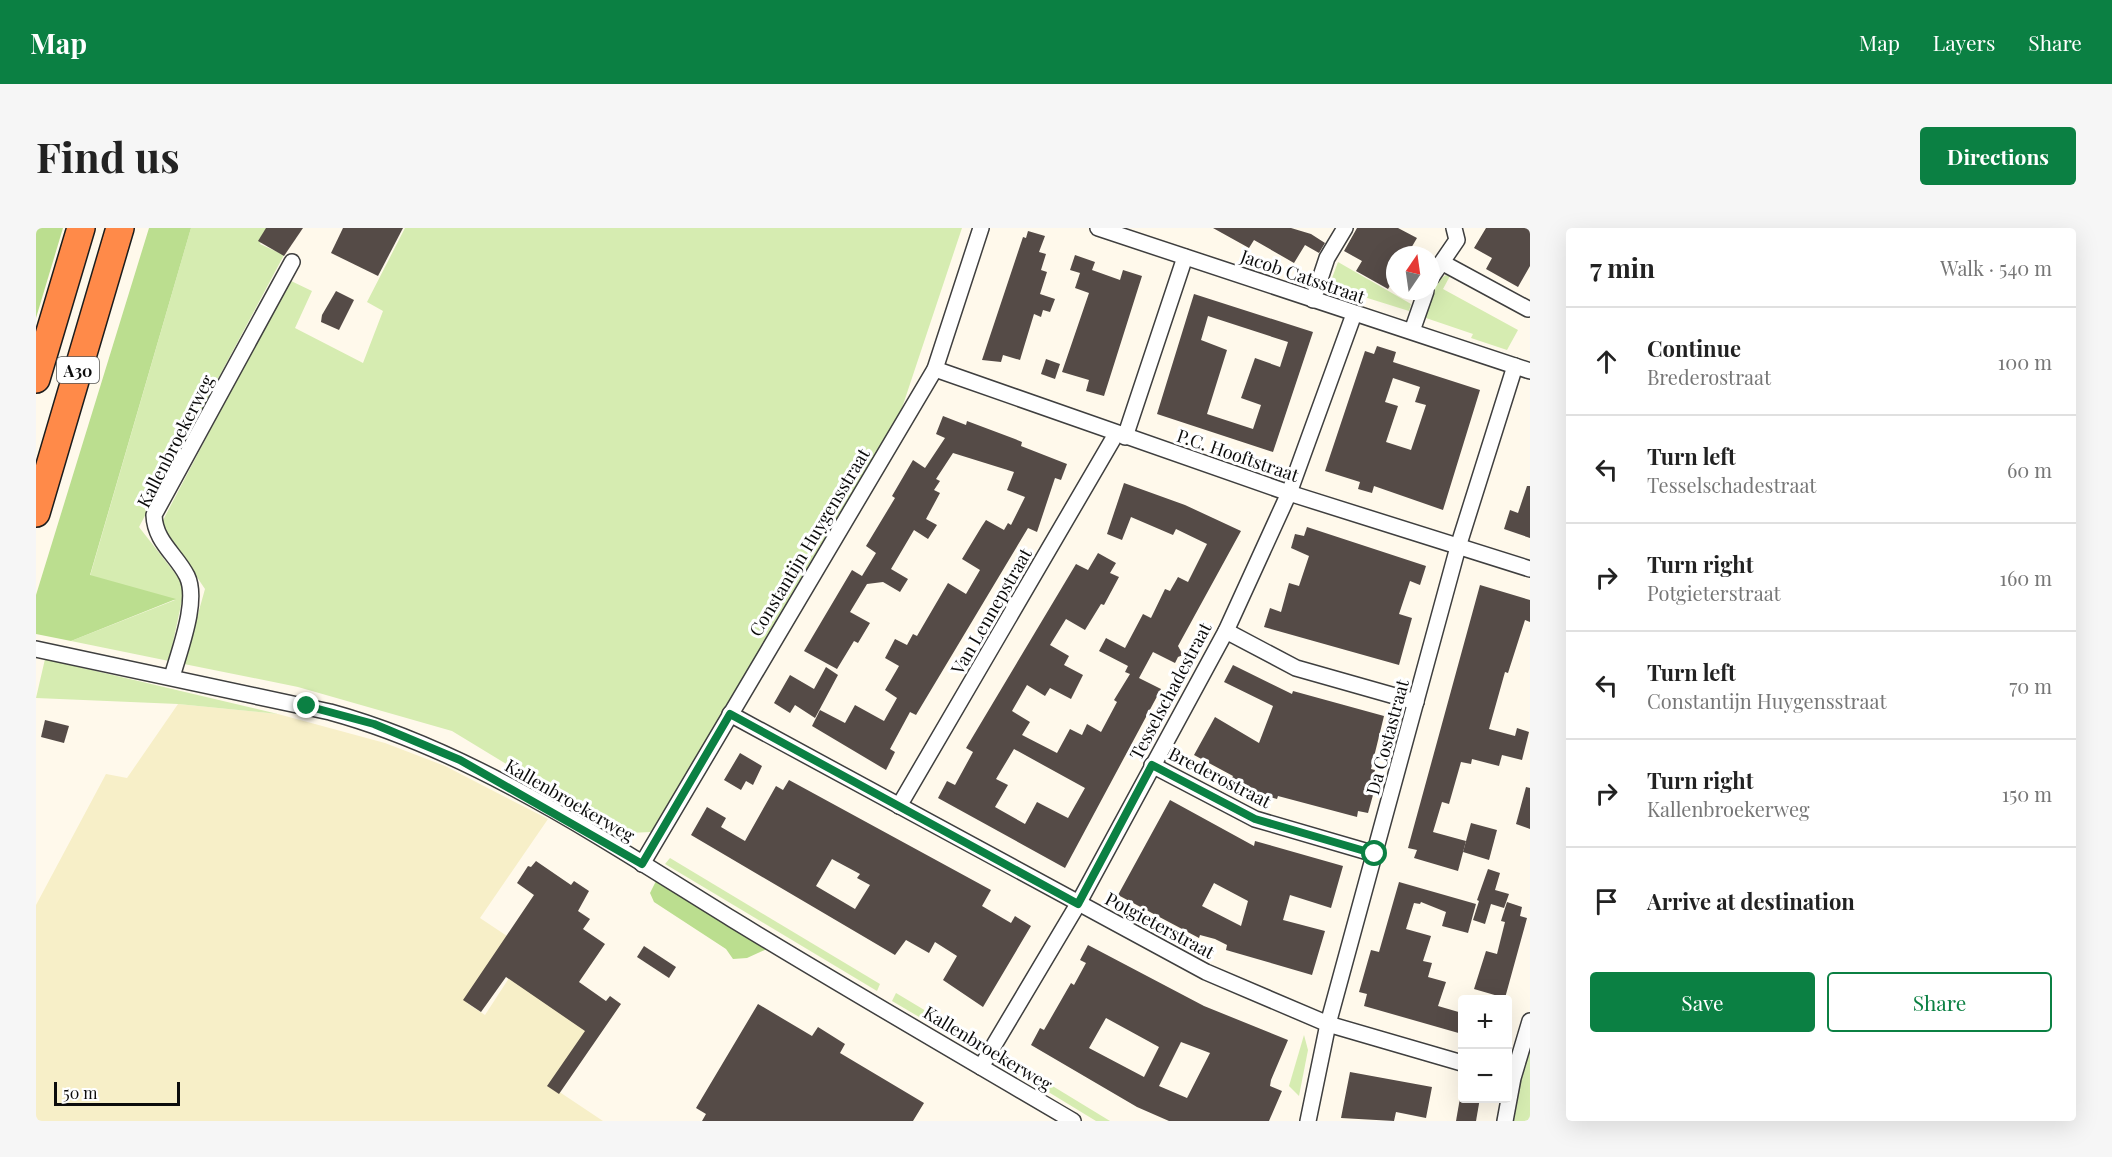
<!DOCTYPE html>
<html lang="en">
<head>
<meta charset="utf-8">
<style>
  body { margin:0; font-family:"Playfair Display",serif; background:#f6f6f6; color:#222 }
  .controls { position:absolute; right:18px; bottom:18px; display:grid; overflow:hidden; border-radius:6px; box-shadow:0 6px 24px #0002 }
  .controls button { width:54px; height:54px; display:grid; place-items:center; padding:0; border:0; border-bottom:2px solid #e0e0e0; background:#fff; color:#222; font:30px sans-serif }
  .compass { position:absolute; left:1350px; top:18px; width:54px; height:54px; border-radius:50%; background:#fff; box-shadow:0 6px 24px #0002; rotate:13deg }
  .scale { position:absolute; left:18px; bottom:15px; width:126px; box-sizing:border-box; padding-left:6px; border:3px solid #0c0c0c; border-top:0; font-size:16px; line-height:21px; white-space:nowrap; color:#0c0c0c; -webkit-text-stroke:4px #fff; paint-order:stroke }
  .stop { position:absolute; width:18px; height:18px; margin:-14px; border:4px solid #0b8043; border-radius:50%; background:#fff }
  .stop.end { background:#0b8043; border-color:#fff; box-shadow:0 2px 6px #0008 }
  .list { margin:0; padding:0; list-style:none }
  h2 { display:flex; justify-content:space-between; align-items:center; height:78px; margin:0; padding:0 24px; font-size:26px }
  h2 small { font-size:20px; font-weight:400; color:#767676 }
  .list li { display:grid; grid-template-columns:39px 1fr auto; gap:18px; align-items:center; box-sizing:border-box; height:108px; padding:0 24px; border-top:2px solid #e0e0e0 }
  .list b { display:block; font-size:22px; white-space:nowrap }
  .list p { margin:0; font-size:20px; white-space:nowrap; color:#767676 }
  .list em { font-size:20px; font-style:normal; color:#767676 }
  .actions { display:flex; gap:12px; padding:18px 24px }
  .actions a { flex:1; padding:14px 0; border:2px solid #0b8043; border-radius:6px; text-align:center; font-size:21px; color:#0b8043 }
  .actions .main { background:#0b8043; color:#fff }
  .icon { flex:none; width:33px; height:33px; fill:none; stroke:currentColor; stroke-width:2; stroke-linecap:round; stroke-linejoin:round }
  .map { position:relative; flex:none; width:1494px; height:893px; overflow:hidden; border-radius:6px }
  header { display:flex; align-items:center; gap:36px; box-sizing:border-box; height:84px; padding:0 30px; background:#0b8043; color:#fff }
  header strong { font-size:28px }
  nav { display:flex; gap:33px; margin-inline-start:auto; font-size:21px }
  .intro { display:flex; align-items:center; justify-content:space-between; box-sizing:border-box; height:144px; padding:0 36px }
  h1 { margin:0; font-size:42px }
  .button { padding:15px 27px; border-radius:6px; background:#0b8043; color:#fff; font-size:21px; font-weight:700 }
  main { display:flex; gap:36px; padding:0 36px }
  aside { flex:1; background:#fff; border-radius:6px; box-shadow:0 6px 24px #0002 }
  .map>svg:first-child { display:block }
  .farmland { fill:#f7efc8 }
  .green { fill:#d6ecb1 }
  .forest { fill:#bbde8f }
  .building { fill:#554b47; fill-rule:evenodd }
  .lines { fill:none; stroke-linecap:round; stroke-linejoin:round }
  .street-casing { stroke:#3f3f3f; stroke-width:18 }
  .highway-casing { stroke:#1d1d1d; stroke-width:30 }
  .street { stroke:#fff; stroke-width:15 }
  .highway { stroke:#ff8a49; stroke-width:27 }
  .route { stroke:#0b8043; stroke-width:8 }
  .labels { text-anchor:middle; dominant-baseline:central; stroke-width:6; stroke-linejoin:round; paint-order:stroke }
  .shield { fill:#fff; stroke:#555; stroke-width:1.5 }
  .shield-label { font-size:16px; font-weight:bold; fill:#0c0c0c }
  .street-label { font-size:18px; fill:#0c0c0c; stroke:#fff }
</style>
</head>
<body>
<header>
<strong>Map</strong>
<nav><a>Map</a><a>Layers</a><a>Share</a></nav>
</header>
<div class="intro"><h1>Find us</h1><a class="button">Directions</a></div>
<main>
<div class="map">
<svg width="1494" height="893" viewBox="0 0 1494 893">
  <rect width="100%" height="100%" fill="#fff9eb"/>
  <polygon class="farmland" points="142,476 242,486 349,515 409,538 512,591 444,690 474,710 431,775 449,787 475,747 555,801 516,859 567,893 0,893 0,677 70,546 91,550"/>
  <g class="green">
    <polygon points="155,0 231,0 224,16 248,27 103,299 149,358 133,433 35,413 139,372 54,348"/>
    <polygon points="369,0 926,0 866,180 622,598 615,604 592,605 518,565 416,503 262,459 148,436 169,361 125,296 253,52 276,63 259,100 327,135 347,83 331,74"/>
    <polygon points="1302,34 1375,76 1373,83 1293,58"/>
    <polygon points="1410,47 1414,48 1407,61 1482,102 1471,122 1435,110 1437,106 1387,89 1398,55"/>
    <polygon points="9,431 242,486 142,476 0,470"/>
    <polygon points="634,630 844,756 841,763 629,636"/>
    <polygon points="860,765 945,816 941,823 856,773"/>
    <polygon points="1268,807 1272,822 1263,868 1253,858"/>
    <polygon points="1494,813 1494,893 1478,893 1479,872"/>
    <polygon points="972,831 1074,893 1060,893 968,837"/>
  </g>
  <g class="forest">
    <polygon points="0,0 27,0 0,90"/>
    <polygon points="113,0 155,0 54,347 140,371 35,413 0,406 0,367"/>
    <polygon points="620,653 731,721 711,730 697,731 690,721 618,674 614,665"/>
  </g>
  <g class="building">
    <polygon points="230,0 267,0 248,28 222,13"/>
    <polygon points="307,0 367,0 342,48 295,25"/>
    <polygon points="1177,0 1255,0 1275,6 1289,15 1283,25 1269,17 1258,35 1218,12 1213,20"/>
    <polygon points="1321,0 1362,0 1381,10 1371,27 1359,27 1359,49 1352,61 1320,43 1326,33 1308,23"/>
    <polygon points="1450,0 1494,0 1494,38 1482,59 1450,41 1456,30 1438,20"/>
    <polygon points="992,3 1009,8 1003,24 1010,26 1005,42 1011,44 1004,66 1019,71 1014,84 1007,82 1005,89 998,86 984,132 967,127 965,134 946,132 987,9 990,10"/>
    <polygon points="1039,27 1059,34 1056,42 1084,52 1087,42 1106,48 1068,168 1050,163 1053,152 1026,144 1053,65 1039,60 1044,45 1034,42"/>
    <polygon points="300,63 318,72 303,102 285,94 286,87"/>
    <path d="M 1158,66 L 1277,104 L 1237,224 L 1121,186 ZM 1172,88 L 1252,114 L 1244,139 L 1219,130 L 1205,170 L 1225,177 L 1217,201 L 1171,186 L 1191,122 L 1165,112 Z"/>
    <path d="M 1341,118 L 1360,124 L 1357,134 L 1444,162 L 1407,282 L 1338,258 L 1336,265 L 1322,261 L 1324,254 L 1289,243 L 1329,123 L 1338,126 ZM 1357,150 L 1384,159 L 1379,174 L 1390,177 L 1375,222 L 1350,214 L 1362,178 L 1349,174 Z"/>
    <polygon points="1010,131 1024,136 1019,151 1005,146"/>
    <polygon points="907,188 930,197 931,193 979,211 986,214 985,218 1031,236 1025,252 1019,250 1001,304 992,300 880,487 874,484 854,521 859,524 850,542 776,498 784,482 809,495 819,477 848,493 861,470 849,462 863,438 849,430 859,411 871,417 877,406 881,408 912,355 930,366 944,342 926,331 946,298 950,292 968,302 972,295 975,297 989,269 971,262 978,244 917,225 900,251 904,253 898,262 904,265 890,291 901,297 892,311 878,302 855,341 872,351 864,364 847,354 831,356 814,384 834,395 822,415 818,413 801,441 768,423 816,342 826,348 840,325 830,318 859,270 856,268 877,232 889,240 909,210 900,206"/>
    <path d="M 1088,255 L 1149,277 L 1205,303 L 1142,418 L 1147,427 L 1142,429 L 1139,435 L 1117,424 L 1103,450 L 1125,461 L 1029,640 L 902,570 L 911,553 L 919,557 L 937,524 L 930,520 L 1040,336 L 1052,342 L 1062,325 L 1080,335 L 1074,345 L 1083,349 L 1068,377 L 1065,376 L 1049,402 L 1030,391 L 1014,417 L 1033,428 L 1028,437 L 1047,447 L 1035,471 L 1014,460 L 1009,468 L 991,457 L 976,483 L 994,494 L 986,507 L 1021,525 L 1034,501 L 1046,507 L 1051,496 L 1065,504 L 1081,474 L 1078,472 L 1094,446 L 1089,444 L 1092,438 L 1063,423 L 1070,410 L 1089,420 L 1107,386 L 1115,390 L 1129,361 L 1134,363 L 1142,349 L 1152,354 L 1171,316 L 1140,301 L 1137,307 L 1095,289 L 1086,312 L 1071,306 ZM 978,521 L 1049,560 L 1032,590 L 1001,574 L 989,596 L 959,579 L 972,557 L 960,551 Z"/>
    <polygon points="1491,258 1494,258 1494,310 1468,301 1474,282 1482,285"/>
    <polygon points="1271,299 1390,338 1384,357 1374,353 1363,386 1376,390 1363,437 1228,399 1234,380 1245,384 1253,355 1263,358 1273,328 1255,320 1259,306 1268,308"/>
    <polygon points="1444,357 1494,372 1494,394 1489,392 1472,445 1469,444 1453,501 1479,508 1481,500 1493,504 1486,532 1466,527 1463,538 1436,531 1435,536 1425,534 1413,576 1406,574 1397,604 1430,613 1422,643 1378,630 1381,622 1372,620"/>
    <polygon points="1197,437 1256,466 1257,463 1348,488 1335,541 1339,542 1333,566 1337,567 1332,585 1322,583 1321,589 1242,568 1241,571 1217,564 1195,552 1197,548 1158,527 1179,489 1223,515 1237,478 1188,454"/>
    <polygon points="790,439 802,447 779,490 759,477 754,485 738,475 754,447 778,461"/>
    <polygon points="9,492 33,498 28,515 5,509"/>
    <polygon points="704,525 726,538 717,557 710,553 705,562 688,552"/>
    <path d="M 753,552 L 955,662 L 946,678 L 975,695 L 979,688 L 995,698 L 947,779 L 907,752 L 921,728 L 899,714 L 893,725 L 870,712 L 859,727 L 655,607 L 671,579 L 690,590 L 685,599 L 709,613 L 740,558 L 747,562 ZM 796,631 L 824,646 L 821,650 L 834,657 L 819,681 L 780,658 Z"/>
    <polygon points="1490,559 1494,560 1494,601 1480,596"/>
    <path d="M 1134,572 L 1218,618 L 1219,613 L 1307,638 L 1295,680 L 1254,667 L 1247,692 L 1289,703 L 1276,747 L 1190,722 L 1191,717 L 1179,711 L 1164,707 L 1163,710 L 1082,667 ZM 1178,655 L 1212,673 L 1205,698 L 1166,678 Z"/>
    <polygon points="1435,595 1461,602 1453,632 1427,624"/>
    <polygon points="500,633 535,657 538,653 553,663 542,683 554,691 547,701 569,716 543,754 570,773 574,768 585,776 523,866 511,858 549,803 470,749 445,784 427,772 498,667 481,655 492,638 495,639"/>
    <polygon points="1452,641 1464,645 1459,662 1473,666 1468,680 1455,676 1449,696 1437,692 1443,673 1441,672"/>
    <polygon points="1363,654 1440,676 1432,705 1406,698 1410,684 1385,674 1384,676 1378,675 1370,701 1395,708 1387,733 1396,735 1392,749 1410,754 1402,778 1426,785 1426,806 1328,778 1331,766 1323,764 1335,722 1343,724"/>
    <polygon points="1471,674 1486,679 1484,688 1491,690 1469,770 1438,761 1450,723 1461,726 1469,694 1465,693"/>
    <path d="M 1052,717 L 1168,778 L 1252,812 L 1235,852 L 1234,858 L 1246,863 L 1233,893 L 1133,893 L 1101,879 L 995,817 L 1004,800 L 1008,802 L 1035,755 L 1038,757 L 1050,735 L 1044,732 ZM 1070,790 L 1123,819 L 1108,849 L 1053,820 ZM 1145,814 L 1174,825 L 1151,870 L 1123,858 Z"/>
    <polygon points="608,718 640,739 633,750 601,729"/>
    <polygon points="722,776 776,808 782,799 809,816 804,825 888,875 877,893 666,893 670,886 660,880"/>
    <polygon points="1314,844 1396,859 1390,890 1360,884 1358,893 1305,890"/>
    <polygon points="1424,870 1444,870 1440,893 1420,893"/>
  </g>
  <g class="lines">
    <g class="street-casing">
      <g id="street">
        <polyline points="1062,0 1494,143"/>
        <polyline points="1407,35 1492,81"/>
        <polyline points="1395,50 1421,12 1418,0"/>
        <polyline points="1277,72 1291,30 1309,0"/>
        <polyline points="1376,103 1390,63"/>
        <polyline points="899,141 1253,265 1494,341"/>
        <polyline points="1089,209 1149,29"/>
        <polyline points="1190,403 1260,440 1380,474"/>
        <path d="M 0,421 L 294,484 C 437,523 571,614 696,691 C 809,760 923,826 1037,893"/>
        <path d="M 136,449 C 143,423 163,373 151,348 C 140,326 119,314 118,287 L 256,34"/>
        <polyline points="694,486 1170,744 1292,796 1426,835"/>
        <polyline points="1116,537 1219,591 1339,626"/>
        <polyline points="863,578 1080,206"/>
        <polyline points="606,636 899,141 945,0"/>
        <polyline points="945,839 1042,676 1190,403 1253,265 1318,86"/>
        <polyline points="1272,893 1292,796 1422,319 1479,138"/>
        <polyline points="1469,893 1477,850 1494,793"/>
      </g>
    </g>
    <g class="highway-casing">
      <g id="highway">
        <polyline points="0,151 45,0"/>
        <polyline points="0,285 84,0"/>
      </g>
    </g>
    <use href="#street" class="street"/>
    <use href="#highway" class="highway"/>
  </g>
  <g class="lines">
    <polyline class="route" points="271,478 338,496 424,532 606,636 694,486 1042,676 1116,537 1219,591 1339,626"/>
  </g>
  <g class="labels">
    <rect class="shield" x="21" y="129" width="42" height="26" rx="4.5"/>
    <g class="shield-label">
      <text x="42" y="142">A30</text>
    </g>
    <g class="street-label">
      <text transform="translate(1267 48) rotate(19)">Jacob Catsstraat</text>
      <text transform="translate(139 213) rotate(-63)">Kallenbroekerweg</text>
      <text transform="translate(1202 227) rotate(19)">P.C. Hooftstraat</text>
      <text transform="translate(773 314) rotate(-59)">Constantijn Huygensstraat</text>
      <text transform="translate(955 383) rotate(-60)">Van Lennepstraat</text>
      <text transform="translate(1134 463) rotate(-62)">Tesselschadestraat</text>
      <text transform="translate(1351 509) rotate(-75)">Da Costastraat</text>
      <text transform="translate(1184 549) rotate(27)">Brederostraat</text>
      <text transform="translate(534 572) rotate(30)">Kallenbroekerweg</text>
      <text transform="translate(1124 697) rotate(28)">Potgieterstraat</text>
      <text transform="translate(952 820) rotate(31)">Kallenbroekerweg</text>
    </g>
  </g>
</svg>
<div class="controls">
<button>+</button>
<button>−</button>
</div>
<svg class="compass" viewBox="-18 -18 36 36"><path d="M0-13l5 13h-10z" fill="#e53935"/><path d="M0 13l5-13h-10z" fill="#767676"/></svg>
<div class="scale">50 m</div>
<div class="stop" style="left:1339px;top:626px"></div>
<div class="stop end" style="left:271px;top:478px"></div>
</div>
<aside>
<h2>7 min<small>Walk · 540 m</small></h2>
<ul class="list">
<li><svg class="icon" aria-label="ahead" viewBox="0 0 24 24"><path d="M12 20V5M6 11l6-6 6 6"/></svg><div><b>Continue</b><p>Brederostraat</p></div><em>100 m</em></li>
<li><svg class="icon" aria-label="left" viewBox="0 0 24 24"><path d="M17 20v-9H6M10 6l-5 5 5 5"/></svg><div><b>Turn left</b><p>Tesselschadestraat</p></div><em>60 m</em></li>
<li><svg class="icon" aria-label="right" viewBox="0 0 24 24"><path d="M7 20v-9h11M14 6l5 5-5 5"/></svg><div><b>Turn right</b><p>Potgieterstraat</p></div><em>160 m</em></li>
<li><svg class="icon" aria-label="left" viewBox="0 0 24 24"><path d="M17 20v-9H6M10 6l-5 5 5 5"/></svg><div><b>Turn left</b><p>Constantijn Huygensstraat</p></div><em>70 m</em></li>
<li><svg class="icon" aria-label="right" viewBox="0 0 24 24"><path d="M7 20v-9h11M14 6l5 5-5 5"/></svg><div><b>Turn right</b><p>Kallenbroekerweg</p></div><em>150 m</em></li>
<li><svg class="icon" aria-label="arrive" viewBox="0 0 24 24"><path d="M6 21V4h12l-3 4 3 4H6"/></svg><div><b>Arrive at destination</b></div></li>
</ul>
<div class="actions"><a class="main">Save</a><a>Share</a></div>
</aside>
</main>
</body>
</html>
